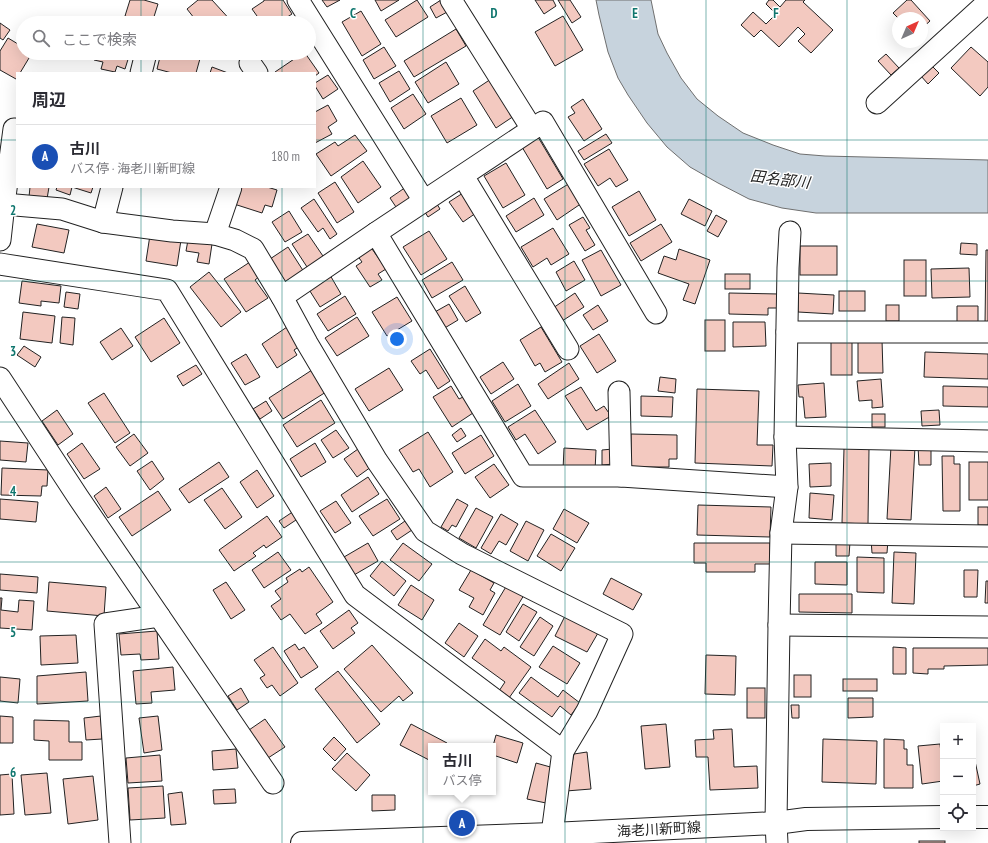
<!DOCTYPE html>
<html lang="ja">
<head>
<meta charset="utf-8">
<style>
  body { margin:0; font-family:"PT Sans Narrow","Noto Sans JP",sans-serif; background:#f7f7f7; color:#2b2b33 }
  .controls { position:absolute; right:12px; bottom:12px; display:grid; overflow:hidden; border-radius:0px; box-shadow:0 4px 16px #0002 }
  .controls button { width:36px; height:36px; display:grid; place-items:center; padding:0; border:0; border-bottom:1px solid #e1e1e2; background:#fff; color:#2b2b33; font:20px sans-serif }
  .compass { position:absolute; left:892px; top:12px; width:36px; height:36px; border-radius:50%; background:#fff; box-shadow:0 4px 16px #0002; rotate:44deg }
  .you { position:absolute; left:397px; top:339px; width:14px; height:14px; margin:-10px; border:3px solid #fff; border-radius:50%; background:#1a73e8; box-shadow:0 0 0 6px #1a73e833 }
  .badge { display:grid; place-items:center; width:26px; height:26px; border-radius:50%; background:#111827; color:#fff; font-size:13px; font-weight:700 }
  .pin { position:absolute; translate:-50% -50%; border:2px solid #fff; box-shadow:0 1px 4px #0006 }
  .popup { position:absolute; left:428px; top:743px; width:68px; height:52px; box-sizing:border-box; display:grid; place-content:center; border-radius:0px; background:#fff; filter:drop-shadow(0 1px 3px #0005); font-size:13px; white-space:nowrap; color:#7c7c81 }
  .popup b { font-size:15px; color:#2b2b33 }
  .popup::after { content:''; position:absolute; left:50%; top:100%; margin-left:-8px; border:8px solid transparent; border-top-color:#fff }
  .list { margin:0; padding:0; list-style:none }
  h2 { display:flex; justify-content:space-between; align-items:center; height:52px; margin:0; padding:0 16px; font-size:17px }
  h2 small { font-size:13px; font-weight:400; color:#7c7c81 }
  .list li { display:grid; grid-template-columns:26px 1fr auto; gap:12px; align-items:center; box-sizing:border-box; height:64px; padding:0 16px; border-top:1px solid #e1e1e2 }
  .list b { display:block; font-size:15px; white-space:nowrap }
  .list p { margin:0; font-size:13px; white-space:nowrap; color:#7c7c81 }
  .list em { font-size:13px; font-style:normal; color:#7c7c81 }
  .icon { flex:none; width:22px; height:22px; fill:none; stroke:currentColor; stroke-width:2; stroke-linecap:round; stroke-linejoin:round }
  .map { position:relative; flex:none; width:988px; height:843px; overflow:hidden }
  .search { position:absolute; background:#fff; box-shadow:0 4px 16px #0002; left:16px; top:16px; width:300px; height:44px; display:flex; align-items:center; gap:10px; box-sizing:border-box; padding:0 14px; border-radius:22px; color:#7c7c81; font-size:15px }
  .panel { position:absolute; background:#fff; box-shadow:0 4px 16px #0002; left:16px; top:72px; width:300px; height:116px; border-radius:0px }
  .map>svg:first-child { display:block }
  .water { fill:#c7d3dd; stroke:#6f6f6f }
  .building { fill:#f3c9c0; stroke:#222 }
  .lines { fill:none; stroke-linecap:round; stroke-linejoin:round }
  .minor-casing { stroke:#222; stroke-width:23 }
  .major-casing { stroke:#222; stroke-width:24 }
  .minor { stroke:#fff; stroke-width:21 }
  .major { stroke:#fff; stroke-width:22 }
  .grid { fill:none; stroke:#0f766e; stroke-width:1; stroke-opacity:0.55 }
  .labels { text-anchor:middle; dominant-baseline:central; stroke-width:3; stroke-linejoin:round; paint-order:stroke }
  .street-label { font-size:14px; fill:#222; stroke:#fff }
  .water-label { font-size:15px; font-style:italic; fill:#222; stroke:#fff }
  .grid-label { font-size:13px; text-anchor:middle; font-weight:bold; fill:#0f766e; stroke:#fff; stroke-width:3; stroke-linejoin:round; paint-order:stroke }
</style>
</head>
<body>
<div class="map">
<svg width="988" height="843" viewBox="0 0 988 843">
  <rect width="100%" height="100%" fill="#fff"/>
  <polygon class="water" points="596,0 651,0 658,34 667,53 681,78 697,99 718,116 743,133 773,145 800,154 825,156 988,160 988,213 816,213 782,208 749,199 718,183 690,167 667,147 647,123 628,95 618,78 608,52 599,15"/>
  <g class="building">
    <polygon points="130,0 144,0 158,4 152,23 148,23 125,16"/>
    <polygon points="198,0 212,0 233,23 198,23 187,9"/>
    <polygon points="264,0 283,0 292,14 278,23 262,23 252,9 264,1"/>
    <polygon points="322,0 340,0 327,7"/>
    <polygon points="375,0 399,0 381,11"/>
    <polygon points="417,0 428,17 396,37 385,20"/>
    <polygon points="441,0 449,11 436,18 430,7"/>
    <polygon points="535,0 553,0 556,6 544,14"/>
    <polygon points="558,0 570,0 581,17 572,23"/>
    <polygon points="769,0 773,0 780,7 786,0 805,0 803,2 833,30 811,53 798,41 805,34 798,27 779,47 761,30 754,37 741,25 753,12 766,24 776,14 766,4"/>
    <polygon points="907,0 911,0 930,21 922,28 922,18 898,18 893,13"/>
    <polygon points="361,11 381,44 362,56 342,22"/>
    <polygon points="563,16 583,50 555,66 535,32"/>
    <polygon points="0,23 10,30 3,40 0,38"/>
    <polygon points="456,29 466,46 414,77 404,61"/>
    <polygon points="8,38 23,47 23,53 32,53 20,73 17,73 17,78 16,79 0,70 0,51"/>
    <polygon points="384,47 396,66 374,79 363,60"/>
    <polygon points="971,47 988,62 988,87 980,96 951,68"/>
    <polygon points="96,53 130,53 125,69 117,66 115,72 101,69 103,62 94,60"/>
    <polygon points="161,53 192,53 201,55 196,73 172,73 157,69"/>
    <polygon points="303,53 305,53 319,73 315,76 315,73 276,73 275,72"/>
    <polygon points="886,54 899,68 891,75 878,61"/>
    <polygon points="446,62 459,84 428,103 415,82"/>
    <polygon points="932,66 939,73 928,84 921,76"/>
    <polygon points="212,67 228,73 210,73"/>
    <polygon points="399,71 410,89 390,102 379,83"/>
    <polygon points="328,75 338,89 323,99 315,86 315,83"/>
    <polygon points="491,79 514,116 496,128 473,91"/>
    <polygon points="413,94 426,114 404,129 391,108"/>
    <polygon points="461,98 477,125 447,143 431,116"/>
    <polygon points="583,99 602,129 584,141 568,117 575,113 571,107"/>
    <polygon points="328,105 337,121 328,127 332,134 315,143 315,112"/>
    <polygon points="606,134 612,143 584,160 578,151"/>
    <polygon points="355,135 367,151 331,176 316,154 335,142 338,146"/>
    <polygon points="538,137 563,179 547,189 522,147"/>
    <polygon points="609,149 628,180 616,187 610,178 598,186 584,164"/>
    <polygon points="363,161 381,187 358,203 341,177"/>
    <polygon points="506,163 525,195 503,208 484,176"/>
    <polygon points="335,182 354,212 337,223 318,193"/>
    <polygon points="570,183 582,203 557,220 544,199"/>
    <polygon points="30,187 49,187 47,199 29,197"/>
    <polygon points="57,187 93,187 91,193 72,187 70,195 56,190"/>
    <polygon points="239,187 267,187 277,190 272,207 265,205 262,213 234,204"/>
    <polygon points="406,187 412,197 396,207 390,198"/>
    <polygon points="639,191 656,220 629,236 612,207"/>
    <polygon points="463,193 476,213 463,222 449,202"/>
    <polygon points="534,198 544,215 516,232 506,216"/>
    <polygon points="314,199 337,234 330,239 323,228 318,232 301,208"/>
    <polygon points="689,199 712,211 705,226 681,214"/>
    <polygon points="435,201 440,209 428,217 423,209"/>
    <polygon points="289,211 302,232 285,242 272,222"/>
    <polygon points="716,215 727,221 718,237 707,231"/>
    <polygon points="583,217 590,228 586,230 595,245 585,251 569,225"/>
    <polygon points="37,224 69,230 64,253 32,247"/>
    <polygon points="661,224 672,242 641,261 630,243"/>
    <polygon points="553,228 569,254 551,265 547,258 533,267 521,247"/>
    <polygon points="429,231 447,259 421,275 403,247"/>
    <polygon points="308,234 325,259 309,270 292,244"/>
    <polygon points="150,235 181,240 177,266 146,261"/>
    <polygon points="188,240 212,244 209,264 197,262 199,253 186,251"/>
    <polygon points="961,243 977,244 977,255 960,254"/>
    <polygon points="370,246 386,269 378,274 382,280 370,287 356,266 362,262 357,255"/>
    <rect x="800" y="246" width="37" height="29"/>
    <polygon points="288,247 304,272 286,284 270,259"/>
    <polygon points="679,249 710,260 695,304 683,300 689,284 658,273 664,256 676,260"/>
    <polygon points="601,250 621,285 601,296 582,260"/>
    <polygon points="986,250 988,250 988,324 985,324"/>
    <rect x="904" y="260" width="22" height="36"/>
    <polygon points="574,261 585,280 566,291 556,272"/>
    <polygon points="250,262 260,276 255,280 268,298 246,312 224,279"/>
    <polygon points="452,262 463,280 432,298 422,280"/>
    <polygon points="969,268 970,297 932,298 931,269"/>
    <polygon points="209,272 241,312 221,327 190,287"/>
    <rect x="725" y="274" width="25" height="15"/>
    <polygon points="330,275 341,294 320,307 308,288"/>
    <polygon points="22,281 61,286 59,303 41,301 41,306 19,303"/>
    <polygon points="465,286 481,313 466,322 449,296"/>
    <rect x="839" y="291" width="26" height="20"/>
    <polygon points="66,292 80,294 78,309 64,307"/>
    <polygon points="575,293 584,307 562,321 553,308"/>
    <polygon points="729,293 779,294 779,308 768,308 768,315 729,314"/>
    <polygon points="798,293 834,295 833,314 798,312"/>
    <polygon points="345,296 356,314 328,331 317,314"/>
    <polygon points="397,297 412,321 387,336 372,312"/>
    <polygon points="449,304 458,320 443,329 433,313"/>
    <polygon points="598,305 608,321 593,330 583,315"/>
    <rect x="886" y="305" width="13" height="16"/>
    <polygon points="957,306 978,306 978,324 957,323"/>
    <polygon points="23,312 55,316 52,343 20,339"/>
    <polygon points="62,317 75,318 73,345 60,343"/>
    <polygon points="357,317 369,336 337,356 325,338"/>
    <polygon points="164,318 180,343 151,362 135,337"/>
    <rect x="705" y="320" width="20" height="31"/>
    <polygon points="733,322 765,322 766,346 733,347"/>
    <polygon points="287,327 300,346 294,350 297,355 277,368 262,344"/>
    <polygon points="541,327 562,362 545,372 540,363 535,366 520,340"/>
    <polygon points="121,328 133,346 112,360 100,342"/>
    <polygon points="599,334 616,361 597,373 580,346"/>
    <rect x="831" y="339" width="21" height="36"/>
    <polygon points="858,340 882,340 883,373 858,373"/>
    <polygon points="24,346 41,357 35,367 17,355"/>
    <polygon points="430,349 450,381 438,389 426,370 420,374 411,361"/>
    <polygon points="925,352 988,354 988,379 924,377"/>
    <polygon points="246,354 260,377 245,385 231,363"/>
    <polygon points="503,362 514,379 491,394 480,377"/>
    <polygon points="569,363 579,379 548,399 538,384"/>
    <polygon points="196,365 202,374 183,386 177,376"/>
    <polygon points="389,368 403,390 369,411 355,389"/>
    <polygon points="312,370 326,392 283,419 269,398"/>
    <polygon points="660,377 676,379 675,393 658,391"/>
    <polygon points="881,379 883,407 872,408 872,400 859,401 857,381"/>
    <polygon points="824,383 826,417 805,418 803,397 799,397 798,385"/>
    <polygon points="518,384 531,406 505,422 492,401"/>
    <polygon points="451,386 459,399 463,397 473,413 452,427 433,397"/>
    <polygon points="943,386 988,387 988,407 943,406"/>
    <polygon points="581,387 596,411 604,406 611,416 587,430 565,396"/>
    <polygon points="697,389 759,391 757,445 773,445 772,466 695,463"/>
    <polygon points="104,393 130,433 115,443 88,403"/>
    <polygon points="641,396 673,397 672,417 641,416"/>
    <polygon points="321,400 335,423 297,447 283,425"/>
    <polygon points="266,401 272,411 260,419 253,409"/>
    <polygon points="57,410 73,434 58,445 42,421"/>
    <polygon points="535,410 556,442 538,454 525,434 516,440 508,427"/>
    <polygon points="939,410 940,425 922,426 921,411"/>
    <rect x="872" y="414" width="13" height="13"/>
    <polygon points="461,428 466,436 457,442 452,435"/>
    <polygon points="336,430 349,448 333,458 321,440"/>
    <polygon points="428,432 453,472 430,487 419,469 413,472 399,450"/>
    <polygon points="134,434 148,453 130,466 116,447"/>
    <polygon points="631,434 677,435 677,459 669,459 669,467 631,467"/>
    <polygon points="481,435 494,456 465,474 452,453"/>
    <polygon points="0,441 28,443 26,462 0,460"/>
    <polygon points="82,443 100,469 84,479 67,454"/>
    <polygon points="315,443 326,462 301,477 290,459"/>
    <polygon points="891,446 915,447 911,520 887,519"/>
    <polygon points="918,446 931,446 931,465 919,465"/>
    <polygon points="564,448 596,450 595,471 563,470"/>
    <polygon points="844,448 869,449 868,524 842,523"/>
    <polygon points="358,449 371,467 357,477 344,459"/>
    <polygon points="613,449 614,464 602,465 602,450"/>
    <polygon points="942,456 954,456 954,464 960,464 960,511 943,511"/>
    <polygon points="152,461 164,479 150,490 137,471"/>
    <polygon points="219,462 229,477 189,503 179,489"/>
    <rect x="969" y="462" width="19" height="38"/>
    <polygon points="831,463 831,486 810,487 809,464"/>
    <polygon points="494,464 509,485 490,498 475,477"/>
    <polygon points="2,468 48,470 47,486 42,486 41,496 1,495"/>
    <polygon points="257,470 274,496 257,508 240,482"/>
    <polygon points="368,477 379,494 352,512 341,495"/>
    <polygon points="106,487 121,509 108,518 94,496"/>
    <polygon points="222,488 242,517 225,529 204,500"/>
    <polygon points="158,491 171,510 132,536 119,517"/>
    <polygon points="810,493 834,495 832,520 809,518"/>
    <polygon points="0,499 38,502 36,522 0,519"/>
    <polygon points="387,499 400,519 373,536 359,516"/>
    <polygon points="457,499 468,505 456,527 452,525 448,531 441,527"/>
    <polygon points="336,501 351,523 335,533 320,511"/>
    <polygon points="698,505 771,507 770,537 697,535"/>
    <rect x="978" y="507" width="10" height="18"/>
    <polygon points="476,508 493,517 476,548 459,538"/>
    <polygon points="564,509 589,523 577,543 553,529"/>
    <polygon points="294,511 299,518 284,528 279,521"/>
    <polygon points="501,514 518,524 506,545 499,541 491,554 481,548"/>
    <polygon points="267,516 282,537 266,548 264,545 253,553 256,556 234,571 219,550"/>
    <polygon points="405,521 412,530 397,540 391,531"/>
    <polygon points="526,521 544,530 528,561 510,551"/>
    <polygon points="551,534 575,548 561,571 537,556"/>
    <polygon points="871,539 888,540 887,553 872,553"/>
    <polygon points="836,541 850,542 849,556 836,556"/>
    <polygon points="368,543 378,561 354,575 344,557"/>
    <polygon points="403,543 432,564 419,581 390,560"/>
    <polygon points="694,543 770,543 770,564 755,564 755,572 706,572 706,563 694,563"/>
    <polygon points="278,552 291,570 264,588 252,570"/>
    <polygon points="894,552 916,553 914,604 892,603"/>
    <polygon points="857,557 884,558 884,593 857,592"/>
    <polygon points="382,561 406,581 394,596 370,576"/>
    <polygon points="815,562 847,562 847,585 815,584"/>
    <polygon points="309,567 333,602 316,614 322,623 305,634 290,614 281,620 271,606 281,599 275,591 288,582 286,578 300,569 302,572"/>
    <polygon points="471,570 494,583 490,590 495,593 483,615 469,607 474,598 459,590"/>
    <polygon points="964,570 978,570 977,597 964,597"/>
    <polygon points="0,574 38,577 37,593 0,590"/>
    <polygon points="611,578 642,594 633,610 603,594"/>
    <polygon points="986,581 988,581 988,603 985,603"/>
    <polygon points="49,582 106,587 104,616 47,611"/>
    <polygon points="226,582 245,610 231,619 213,590"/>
    <polygon points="411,585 434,600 422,620 398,605"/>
    <polygon points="507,585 524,595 500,635 483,625"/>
    <polygon points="799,594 852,594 852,613 799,612"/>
    <polygon points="0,598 2,598 1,610 18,612 19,600 34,601 32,630 0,628"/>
    <polygon points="523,604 537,612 519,641 506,632"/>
    <polygon points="349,610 358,623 351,628 355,633 333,649 320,631"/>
    <polygon points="565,616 598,633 587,652 555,636"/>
    <polygon points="540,617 553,626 534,656 520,647"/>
    <polygon points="459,623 478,636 464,657 445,643"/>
    <polygon points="157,631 159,659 141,660 140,654 121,655 119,634"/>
    <polygon points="76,635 78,663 41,665 40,636"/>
    <polygon points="485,639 501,651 504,647 531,667 509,698 499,691 505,682 472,658"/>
    <polygon points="295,644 299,650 304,647 318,667 301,678 284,651"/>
    <polygon points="372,645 413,693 403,701 399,696 381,712 344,669"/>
    <polygon points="553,646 580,663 567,684 539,667"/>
    <polygon points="273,647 298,683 280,696 272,685 267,688 260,678 265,675 254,660"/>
    <polygon points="893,647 906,648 906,674 893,674"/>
    <polygon points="913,648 988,648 988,665 944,666 944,669 928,669 928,674 913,673"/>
    <polygon points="706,655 736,656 735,695 705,694"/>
    <polygon points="173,667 175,690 151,692 152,703 136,704 133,671"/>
    <polygon points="338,671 380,724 357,743 315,689"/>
    <polygon points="86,672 88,701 37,704 37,676"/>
    <rect x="794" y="675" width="17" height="22"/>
    <polygon points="0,677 20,679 18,703 0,701"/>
    <polygon points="531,677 558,697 563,690 580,703 571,715 560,706 552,717 519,693"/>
    <rect x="843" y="679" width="34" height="12"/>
    <polygon points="241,688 249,702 237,710 228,696"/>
    <rect x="747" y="688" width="18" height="30"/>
    <polygon points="848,698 873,698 873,717 848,718"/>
    <polygon points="791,705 799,705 799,718 792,718"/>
    <polygon points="0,716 13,717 13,743 0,743"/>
    <polygon points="101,716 102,739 86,740 84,718"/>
    <polygon points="158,716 162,750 144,753 139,718"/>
    <polygon points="265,719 285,747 268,758 249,730"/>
    <polygon points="34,720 69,721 69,742 82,742 82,760 49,760 49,741 34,740"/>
    <polygon points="411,724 447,743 445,746 431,746 431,761 400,745"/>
    <polygon points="666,724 670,767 645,769 641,726"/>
    <polygon points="732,729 734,767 757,766 758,788 710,790 708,757 696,757 695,740 714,739 713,730"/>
    <polygon points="496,735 523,743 517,763 493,755 493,746"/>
    <polygon points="334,737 346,749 335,761 323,749"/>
    <polygon points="823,739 877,741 876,784 822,782"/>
    <polygon points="884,739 904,740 904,749 907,749 907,765 913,765 913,788 884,788"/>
    <polygon points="940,744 943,771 943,781 922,784 918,746"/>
    <polygon points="236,749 238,768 213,770 212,751"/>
    <polygon points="587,752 591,789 566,791 574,754"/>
    <polygon points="973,752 980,784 973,786"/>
    <polygon points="347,753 370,775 356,791 332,769"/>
    <polygon points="160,755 162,781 128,783 126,758"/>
    <polygon points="536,763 554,768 546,803 527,799"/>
    <polygon points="47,773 51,813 25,815 21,775"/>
    <polygon points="12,774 14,814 0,815 0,775"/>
    <polygon points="93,776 98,820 68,824 63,779"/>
    <polygon points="163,786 165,818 130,820 128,788"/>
    <polygon points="235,789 236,803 214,804 213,790"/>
    <polygon points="182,792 186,824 171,825 168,794"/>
    <polygon points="372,795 395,795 395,810 372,811"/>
    <rect x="919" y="841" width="26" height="2"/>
  </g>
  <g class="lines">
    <g class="minor-casing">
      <g id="minor">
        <polyline points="298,0 424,201"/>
        <polyline points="451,0 532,129"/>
        <polyline points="250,63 257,73"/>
        <polyline points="141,73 146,53"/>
        <polyline points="877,103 988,2"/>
        <polyline points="463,176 568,349"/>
        <polyline points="4,204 14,129"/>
        <polyline points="103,222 112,187"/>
        <polyline points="376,233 523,476 621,476 787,487"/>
        <polyline points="215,234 231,187"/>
        <polyline points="0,240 4,204 62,209 103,222 172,231 215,234 235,240 253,249 282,297 307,343 377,461 425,531 462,554 622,634 587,711 563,751 552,834"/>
        <polyline points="0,264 167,290 355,595 563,751"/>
        <polyline points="282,297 376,233 543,122 656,313"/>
        <polyline points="787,332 988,332"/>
        <polyline points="0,378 78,497 273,783"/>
        <polyline points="619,392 621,476"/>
        <polyline points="785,437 988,441"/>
        <polyline points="781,533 988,536"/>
        <polyline points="779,625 988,627"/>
        <polyline points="120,843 105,624 159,616"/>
        <polyline points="777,843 776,823 779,625 781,533 787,487 785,437 788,268 790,232"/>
      </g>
    </g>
    <g class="major-casing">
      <g id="major">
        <polyline points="973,817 988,817"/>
        <polyline points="302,843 552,834 776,823 806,819 943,817"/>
      </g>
    </g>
    <use href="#minor" class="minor"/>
    <use href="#major" class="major"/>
  </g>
  <path class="grid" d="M 141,0 L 141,23M 282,0 L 282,23M 423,0 L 423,843M 565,0 L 565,843M 706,0 L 706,843M 847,0 L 847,843M 141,53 L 141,73M 282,53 L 282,73M 0,140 L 17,140M 315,140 L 988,140M 141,187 L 141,843M 282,187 L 282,843M 0,281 L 988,281M 0,422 L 988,422M 0,562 L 988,562M 0,702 L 988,702"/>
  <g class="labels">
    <g class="street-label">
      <text transform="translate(659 829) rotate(-3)">海老川新町線</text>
    </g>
    <g class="water-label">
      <text transform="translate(780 179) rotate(7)">田名部川</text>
    </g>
  </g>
  <g class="grid-label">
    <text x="353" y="18">C</text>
    <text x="494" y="18">D</text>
    <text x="635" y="18">E</text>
    <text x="776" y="18">F</text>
    <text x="13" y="215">2</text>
    <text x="13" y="356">3</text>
    <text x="13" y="496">4</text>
    <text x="13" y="637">5</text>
    <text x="13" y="777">6</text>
  </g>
</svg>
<div class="controls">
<button>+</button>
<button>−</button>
<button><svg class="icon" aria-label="locate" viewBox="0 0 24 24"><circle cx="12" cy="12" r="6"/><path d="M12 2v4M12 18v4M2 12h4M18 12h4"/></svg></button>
</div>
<svg class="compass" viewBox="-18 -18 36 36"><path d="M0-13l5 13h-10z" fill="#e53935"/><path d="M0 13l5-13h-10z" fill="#7c7c81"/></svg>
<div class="you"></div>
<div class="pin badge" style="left:462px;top:823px;background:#1a4fb4">A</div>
<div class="popup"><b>古川</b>バス停</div>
<div class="search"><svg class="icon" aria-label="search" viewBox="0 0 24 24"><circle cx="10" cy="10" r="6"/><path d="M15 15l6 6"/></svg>ここで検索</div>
<section class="panel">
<h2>周辺<small></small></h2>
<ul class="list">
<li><span class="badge" style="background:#1a4fb4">A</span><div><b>古川</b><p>バス停 · 海老川新町線</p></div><em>180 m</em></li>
</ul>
</section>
</div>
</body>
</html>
